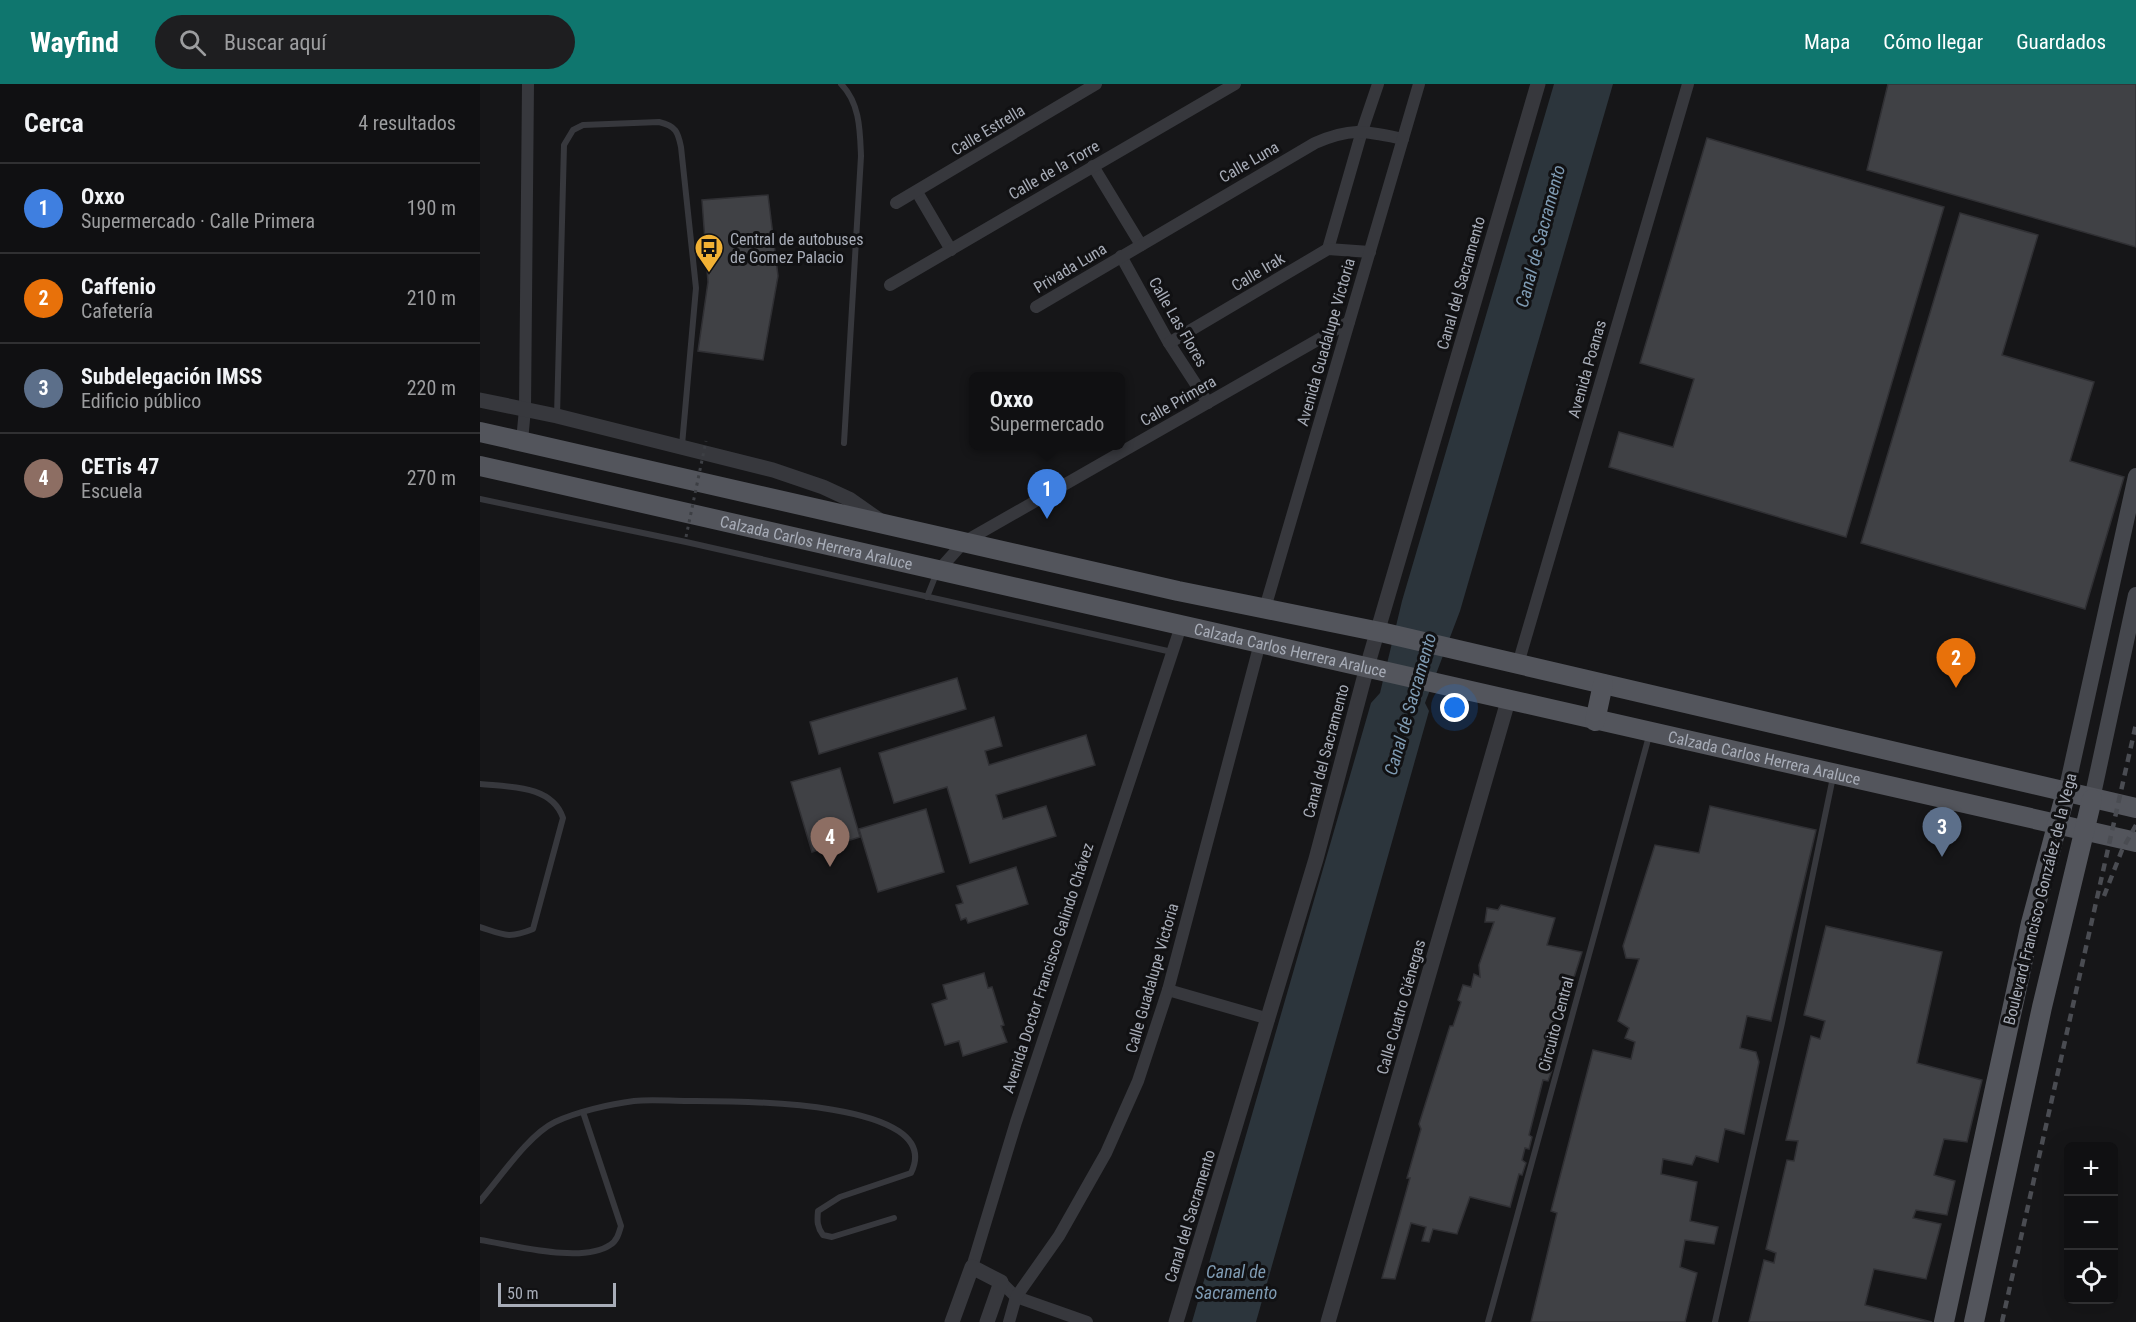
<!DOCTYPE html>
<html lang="es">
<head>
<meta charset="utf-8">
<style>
  body { margin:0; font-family:"Roboto Condensed",sans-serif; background:#1e1e20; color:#f1f3f6 }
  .controls { position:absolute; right:18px; bottom:18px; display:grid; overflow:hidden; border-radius:9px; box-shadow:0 6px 24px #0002 }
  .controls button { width:54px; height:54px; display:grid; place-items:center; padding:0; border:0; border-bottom:2px solid #303032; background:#101012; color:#f1f3f6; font:30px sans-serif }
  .scale { position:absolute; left:18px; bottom:15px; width:118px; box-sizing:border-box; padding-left:6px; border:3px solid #a8adb8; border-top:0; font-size:16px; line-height:21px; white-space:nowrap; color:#a8adb8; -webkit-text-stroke:4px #111113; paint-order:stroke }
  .you { position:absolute; left:975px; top:624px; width:21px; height:21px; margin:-15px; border:4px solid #fff; border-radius:50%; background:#1a73e8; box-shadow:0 0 0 9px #1a73e833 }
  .badge { display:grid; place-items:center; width:39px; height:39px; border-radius:50%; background:#0f766e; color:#fff; font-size:20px; font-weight:700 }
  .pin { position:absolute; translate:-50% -50px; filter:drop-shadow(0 2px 3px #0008) }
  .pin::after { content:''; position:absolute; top:32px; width:21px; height:18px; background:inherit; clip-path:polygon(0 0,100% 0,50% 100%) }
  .popup { position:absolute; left:489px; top:288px; width:156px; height:78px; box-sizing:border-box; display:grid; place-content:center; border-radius:9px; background:#101012; filter:drop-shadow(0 2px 4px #0005); font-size:20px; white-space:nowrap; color:#9c9d9f }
  .popup b { font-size:22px; color:#f1f3f6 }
  .popup::after { content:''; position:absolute; left:50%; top:100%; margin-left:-12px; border:12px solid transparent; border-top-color:#101012 }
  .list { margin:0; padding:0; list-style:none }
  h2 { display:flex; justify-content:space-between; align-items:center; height:78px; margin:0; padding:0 24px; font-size:26px }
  h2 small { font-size:20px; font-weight:400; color:#9c9d9f }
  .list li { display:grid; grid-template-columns:39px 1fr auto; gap:18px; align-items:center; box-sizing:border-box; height:90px; padding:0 24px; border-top:2px solid #303032 }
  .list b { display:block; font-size:22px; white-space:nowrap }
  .list p { margin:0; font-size:20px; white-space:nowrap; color:#9c9d9f }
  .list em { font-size:20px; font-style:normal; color:#9c9d9f }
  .icon { flex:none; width:33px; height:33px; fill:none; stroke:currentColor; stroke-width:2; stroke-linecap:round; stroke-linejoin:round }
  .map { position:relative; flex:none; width:1656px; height:1238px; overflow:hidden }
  header { display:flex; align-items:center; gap:36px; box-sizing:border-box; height:84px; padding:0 30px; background:#0f766e; color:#fff }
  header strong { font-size:28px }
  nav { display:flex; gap:33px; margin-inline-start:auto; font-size:21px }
  .search { width:420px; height:54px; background:#1e1e20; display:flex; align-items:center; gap:15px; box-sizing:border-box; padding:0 21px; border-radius:33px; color:#9c9d9f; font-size:22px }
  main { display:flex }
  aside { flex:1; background:#101012 }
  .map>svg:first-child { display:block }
  .water { fill:#2c353c }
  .building { fill:#404145; stroke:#303034; stroke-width:1.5 }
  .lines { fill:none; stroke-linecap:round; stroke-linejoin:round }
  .service { stroke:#37383d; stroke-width:6 }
  .minor { stroke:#37383d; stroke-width:12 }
  .tertiary { stroke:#37383d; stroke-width:15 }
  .secondary { stroke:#45474d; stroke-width:16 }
  .primary { stroke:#53555c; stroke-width:20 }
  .rail { stroke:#4a4c52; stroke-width:4.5; stroke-dasharray:8 6; stroke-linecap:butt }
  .path-bridge { stroke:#3d3f44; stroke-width:3; stroke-dasharray:3 4.5; stroke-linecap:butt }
  .labels { text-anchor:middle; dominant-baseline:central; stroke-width:6; stroke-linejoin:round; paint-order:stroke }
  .street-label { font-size:16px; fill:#a8adb8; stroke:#111113 }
  .poi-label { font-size:16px; fill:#a8adb8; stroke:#111113; text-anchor:start }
  .water-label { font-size:18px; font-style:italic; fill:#7f9bb3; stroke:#111113 }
</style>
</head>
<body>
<header>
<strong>Wayfind</strong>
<div class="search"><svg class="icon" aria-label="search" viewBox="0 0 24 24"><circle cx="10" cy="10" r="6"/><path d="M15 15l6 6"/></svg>Buscar aquí</div>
<nav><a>Mapa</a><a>Cómo llegar</a><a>Guardados</a></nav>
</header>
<main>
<aside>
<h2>Cerca<small>4 resultados</small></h2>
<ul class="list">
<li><span class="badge" style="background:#3f7fe0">1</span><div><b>Oxxo</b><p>Supermercado · Calle Primera</p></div><em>190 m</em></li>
<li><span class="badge" style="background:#e8710a">2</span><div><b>Caffenio</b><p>Cafetería</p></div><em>210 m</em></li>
<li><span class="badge" style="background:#5c6f8a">3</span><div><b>Subdelegación IMSS</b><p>Edificio público</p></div><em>220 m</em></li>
<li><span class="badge" style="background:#8d6e63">4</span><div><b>CETis 47</b><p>Escuela</p></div><em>270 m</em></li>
</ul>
</aside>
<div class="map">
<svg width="1656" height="1238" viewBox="0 0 1656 1238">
  <rect width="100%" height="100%" fill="#161618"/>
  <polygon class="water" points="1074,0 1133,0 980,527 945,619 949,627 776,1238 712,1238 891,619 900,609 922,517"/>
  <g class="building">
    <polygon points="1408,0 1656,0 1656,163 1387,86"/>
    <polygon points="1227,54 1464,123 1366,453 1129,383 1139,348 1193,363 1214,295 1160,279"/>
    <polygon points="288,111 298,192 283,276 218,267 228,198 222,116"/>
    <polygon points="1480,129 1558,151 1522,271 1614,298 1590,377 1644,393 1605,525 1381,459"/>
    <polygon points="477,594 486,625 339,670 330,638"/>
    <polygon points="514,633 522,662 505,667 509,681 606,651 615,681 516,711 523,735 566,722 576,752 490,779 467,703 414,719 399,669"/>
    <polygon points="360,684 380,753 332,768 311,698"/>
    <polygon points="1230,722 1336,746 1291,937 1267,932 1260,964 1276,968 1279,978 1264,1050 1245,1045 1238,1078 1216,1072 1212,1081 1183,1075 1181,1090 1217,1098 1210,1137 1238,1143 1234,1160 1205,1156 1200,1183 1217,1189 1205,1238 1051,1238 1077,1129 1071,1127 1113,966 1151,975 1155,958 1145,954 1149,944 1138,937 1159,875 1146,874 1143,862 1175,761 1219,769"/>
    <polygon points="446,725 464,788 398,808 379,745"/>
    <polygon points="536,783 548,820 488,839 486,834 481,836 476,821 483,819 477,802"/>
    <polygon points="1021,821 1075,834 1067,861 1102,868 1066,982 1072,986 1068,997 1063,996 1049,1051 1052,1053 1049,1065 1045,1064 1042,1076 1046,1079 1042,1091 1039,1090 1030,1123 990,1113 977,1150 953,1145 949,1158 942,1157 946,1143 931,1139 915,1195 902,1194 930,1094 927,1094 941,1045 939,1040 970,942 973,942 981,918 978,916 983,901 991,903 994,890 1000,893 999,881 1014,838 1005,838 1007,824 1018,826"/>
    <polygon points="1346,842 1462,868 1437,979 1502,996 1487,1058 1464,1055 1454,1091 1475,1097 1467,1131 1436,1126 1433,1134 1461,1140 1446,1195 1394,1185 1385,1221 1452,1238 1269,1238 1284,1176 1294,1179 1296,1169 1286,1165 1307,1076 1314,1077 1318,1057 1306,1056 1331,952 1340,955 1345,937 1324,931"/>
    <polygon points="504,889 508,904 512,903 524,941 521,942 527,958 483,972 479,957 465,961 452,920 467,915 463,901"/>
  </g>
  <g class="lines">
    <g class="service">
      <path d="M 361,0 C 380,19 380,47 381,72 L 364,359"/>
      <path d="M 77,332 L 84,61 L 93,46 L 103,41 L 179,38 C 196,42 198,48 201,63 L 216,204 L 202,361"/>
      <polyline points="0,415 206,458 692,568"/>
      <polyline points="447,513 457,488"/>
      <path d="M 0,700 C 30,703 72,701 83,734 L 53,845 C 29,855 24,851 0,843"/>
      <path d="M 0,1117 C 20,1094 48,1051 75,1038 C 96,1028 130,1020 154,1017 C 171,1015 190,1017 208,1017 C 245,1017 468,1014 431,1089 L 360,1113 L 338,1127 C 337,1137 337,1143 343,1151 L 352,1153 L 414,1134"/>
      <path d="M 0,1156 C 33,1161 102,1180 130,1161 C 137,1157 139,1149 141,1142 L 103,1028"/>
      <polyline points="1008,1238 1169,652"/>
      <polyline points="1235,1238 1302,939 1353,693"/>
    </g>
    <g class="minor">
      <polyline points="613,82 661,161"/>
      <polyline points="437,108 471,166"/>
      <polyline points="416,119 616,0"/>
      <polyline points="848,165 882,47 898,0"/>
      <polyline points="641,172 689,259 728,319"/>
      <polyline points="410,201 755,0"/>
      <path d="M 556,223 L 835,59 C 872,43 885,47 923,55"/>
      <polyline points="689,259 848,165 890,168"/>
      <polyline points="42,357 45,325 48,0"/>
      <polyline points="458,487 484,458 869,238"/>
      <polyline points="785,524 939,0"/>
      <polyline points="1038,580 1208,0"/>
      <polyline points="688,906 789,935"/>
      <polyline points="492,1183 536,1038 701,542"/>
      <polyline points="521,1198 536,1213 607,1238"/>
      <polyline points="529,1238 536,1213 579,1152 626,1069 658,997 688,906 780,559"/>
    </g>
    <g class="tertiary">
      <polyline points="0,316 77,332 293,386 343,403 369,415 399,436"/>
      <polyline points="472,1238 492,1183 521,1198 507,1238"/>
      <polyline points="696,1238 836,775 887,583 1058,0"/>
      <polyline points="848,1238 1028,617"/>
    </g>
    <g class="secondary">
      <polyline points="1586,708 1656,392"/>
      <polyline points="1612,715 1656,511"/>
    </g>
    <g class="primary">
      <polyline points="0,348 698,507 905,549 1656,724"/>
      <path id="s1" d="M 0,382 L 1656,758"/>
      <polyline points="1115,637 1123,600"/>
      <polyline points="1464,1238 1551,839 1586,708"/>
      <polyline points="1494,1238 1562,923 1612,715"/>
    </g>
    <g class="rail">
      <polyline points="1624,812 1642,766 1656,741"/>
      <polyline points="1522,1238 1656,640"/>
    </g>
    <polyline class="path-bridge" points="206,453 226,357"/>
  </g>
  <defs>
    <g id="bus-pin" transform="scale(1.5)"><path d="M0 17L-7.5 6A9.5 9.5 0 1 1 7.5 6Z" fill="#f2b134" stroke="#111113"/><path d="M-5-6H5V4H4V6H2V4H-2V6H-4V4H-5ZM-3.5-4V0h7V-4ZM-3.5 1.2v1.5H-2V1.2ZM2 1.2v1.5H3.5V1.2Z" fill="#111"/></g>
  </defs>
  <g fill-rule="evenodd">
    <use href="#bus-pin" x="229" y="164"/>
  </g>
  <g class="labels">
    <g class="street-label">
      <text transform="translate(508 46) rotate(-31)">Calle Estrella</text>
      <text transform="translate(769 78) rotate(-30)">Calle Luna</text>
      <text transform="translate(574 86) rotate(-30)">Calle de la Torre</text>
      <text transform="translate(590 184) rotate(-31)">Privada Luna</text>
      <text transform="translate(778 188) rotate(-31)">Calle Irak</text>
      <text transform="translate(981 199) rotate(-74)">Canal del Sacramento</text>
      <text transform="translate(698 238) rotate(60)">Calle Las Flores</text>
      <text transform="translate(846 258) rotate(-74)">Avenida Guadalupe Victoria</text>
      <text transform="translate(1107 285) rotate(-74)">Avenida Poanas</text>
      <text transform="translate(698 317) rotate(-30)">Calle Primera</text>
      <text stroke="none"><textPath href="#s1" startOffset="345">Calzada Carlos Herrera Araluce</textPath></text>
      <text stroke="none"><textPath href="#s1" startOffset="831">Calzada Carlos Herrera Araluce</textPath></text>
      <text transform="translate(846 667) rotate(-75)">Canal del Sacramento</text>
      <text stroke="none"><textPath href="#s1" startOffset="1317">Calzada Carlos Herrera Araluce</textPath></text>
      <text transform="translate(1560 815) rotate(-76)">Boulevard Francisco González de la Vega</text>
      <text transform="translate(568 884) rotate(-72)">Avenida Doctor Francisco Galindo Chávez</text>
      <text transform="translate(672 894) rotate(-74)">Calle Guadalupe Victoria</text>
      <text transform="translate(921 923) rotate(-74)">Calle Cuatro Ciénegas</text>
      <text transform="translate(1076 940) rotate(-75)">Circuito Central</text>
      <text transform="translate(710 1132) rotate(-73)">Canal del Sacramento</text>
    </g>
    <g class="poi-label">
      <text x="250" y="155">Central de autobuses<tspan x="250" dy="18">de Gomez Palacio</tspan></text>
    </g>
    <g class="water-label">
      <text transform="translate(1060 152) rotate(-75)">Canal de Sacramento</text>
      <text transform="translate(930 620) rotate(-74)">Canal de Sacramento</text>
      <text x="756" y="1187">Canal de<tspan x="756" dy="21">Sacramento</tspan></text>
    </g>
  </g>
</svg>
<div class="controls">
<button>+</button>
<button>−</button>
<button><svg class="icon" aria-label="locate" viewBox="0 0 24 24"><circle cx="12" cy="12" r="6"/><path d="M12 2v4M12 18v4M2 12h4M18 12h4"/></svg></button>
</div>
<div class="scale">50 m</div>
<div class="you"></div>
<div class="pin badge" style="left:567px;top:435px;background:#3f7fe0">1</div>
<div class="popup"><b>Oxxo</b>Supermercado</div>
<div class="pin badge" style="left:1476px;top:604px;background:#e8710a">2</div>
<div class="pin badge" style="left:1462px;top:773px;background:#5c6f8a">3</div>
<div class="pin badge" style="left:350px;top:783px;background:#8d6e63">4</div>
</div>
</main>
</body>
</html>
